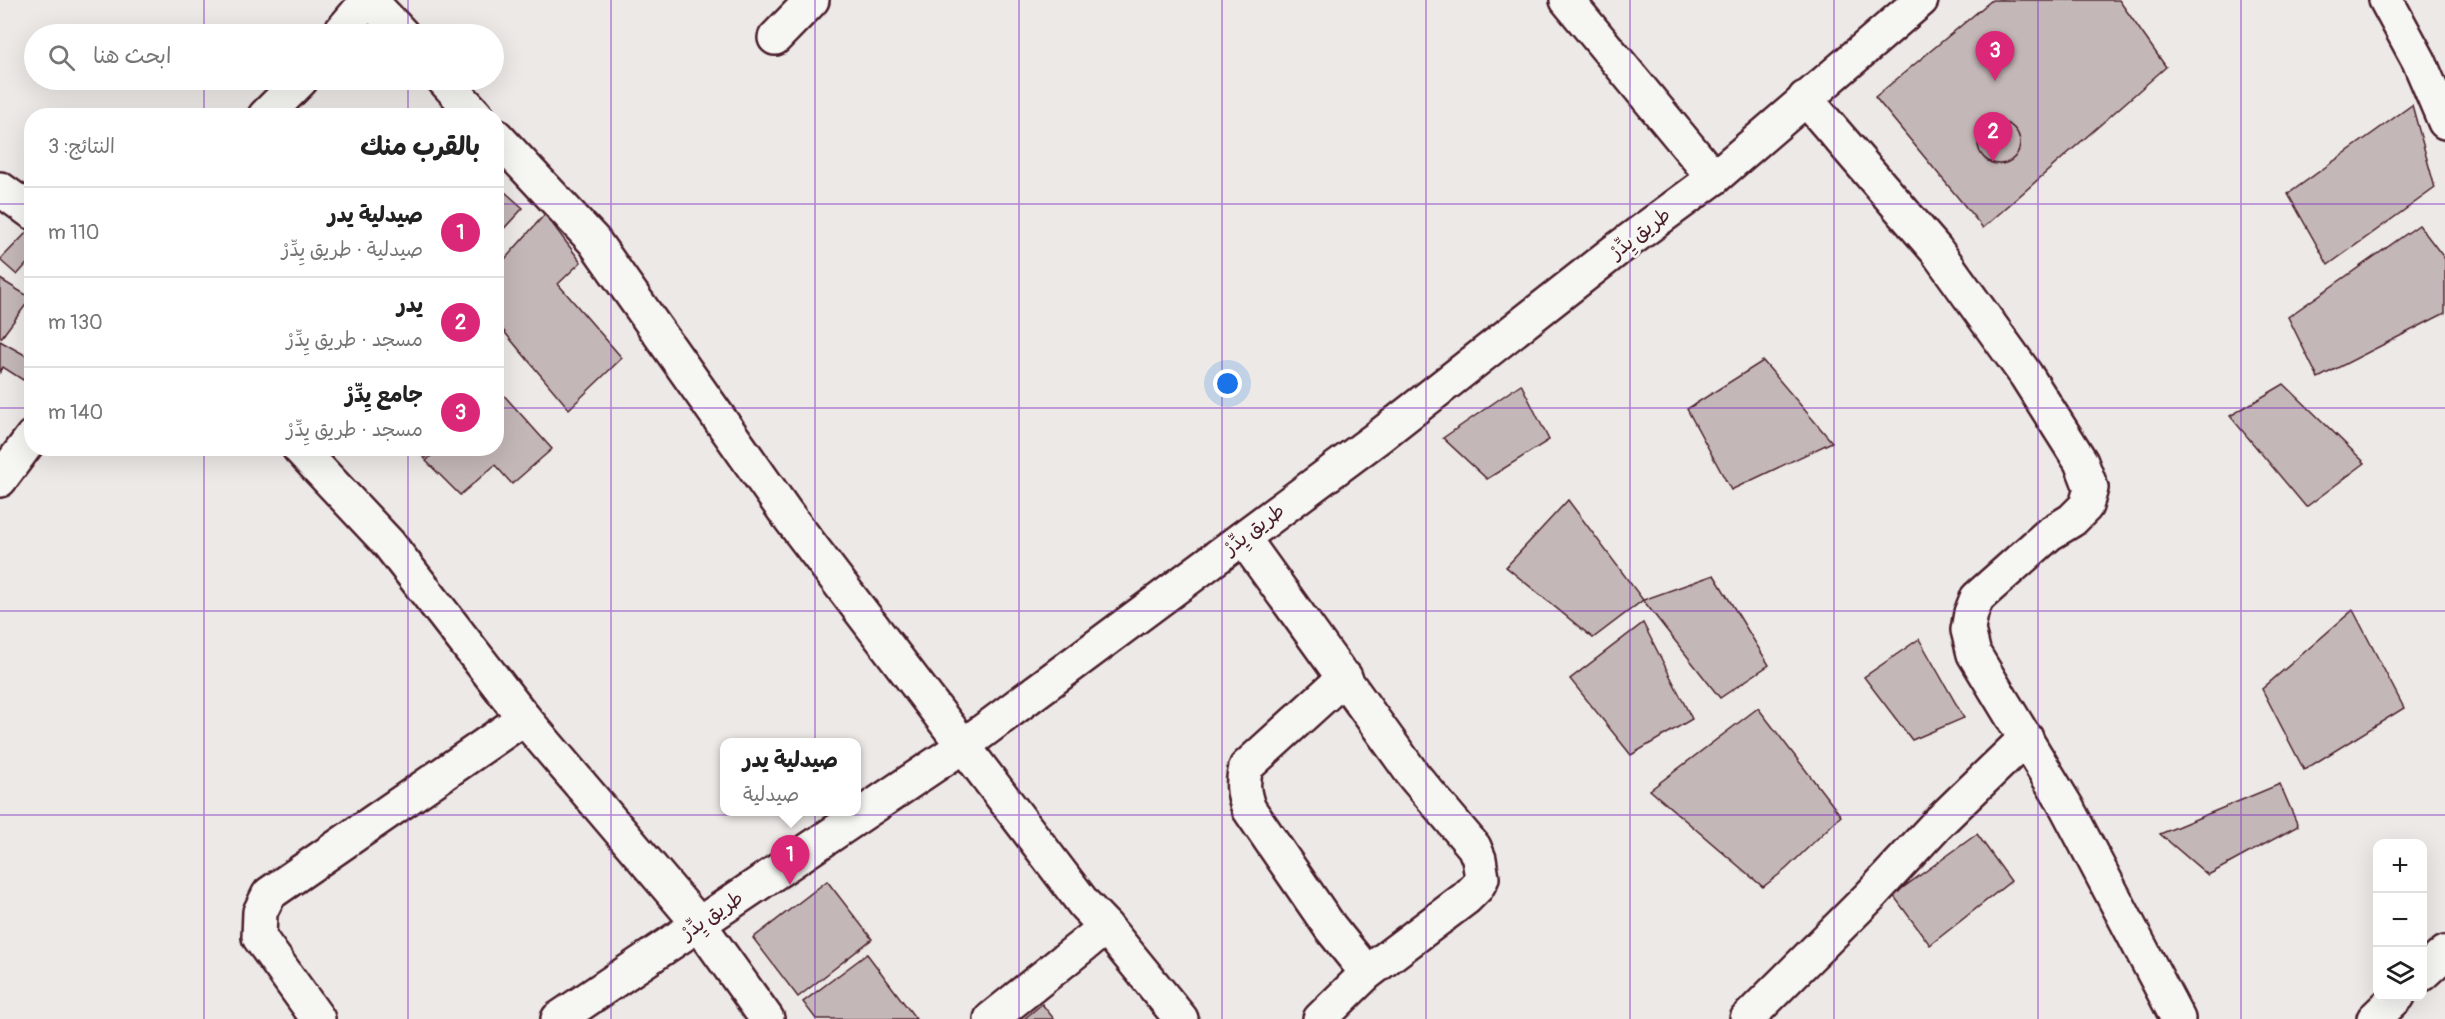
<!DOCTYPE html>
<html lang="ar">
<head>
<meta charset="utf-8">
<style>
  body { margin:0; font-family:Pangolin,"Playpen Sans Arabic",sans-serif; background:#f2f2f2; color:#222; direction:rtl }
  .controls { position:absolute; right:18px; bottom:18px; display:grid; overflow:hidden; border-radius:12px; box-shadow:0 6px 24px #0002 }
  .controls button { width:54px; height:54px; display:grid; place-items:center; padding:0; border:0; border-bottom:2px solid #e0e0e0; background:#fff; color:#222; font:30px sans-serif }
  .you { position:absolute; left:1228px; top:384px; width:21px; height:21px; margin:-15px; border:4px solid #fff; border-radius:50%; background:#1a73e8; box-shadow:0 0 0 9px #1a73e833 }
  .badge { display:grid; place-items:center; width:39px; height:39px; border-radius:50%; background:#db2777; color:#fff; font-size:20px; font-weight:700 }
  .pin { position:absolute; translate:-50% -50px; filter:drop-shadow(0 2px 3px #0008) }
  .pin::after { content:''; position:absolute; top:32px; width:21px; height:18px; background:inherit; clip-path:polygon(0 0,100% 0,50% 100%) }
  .popup { position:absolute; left:720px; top:738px; width:141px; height:78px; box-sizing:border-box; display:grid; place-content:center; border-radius:12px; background:#fff; filter:drop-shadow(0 2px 4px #0005); font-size:20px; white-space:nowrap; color:#767676 }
  .popup b { font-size:22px; color:#222 }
  .popup::after { content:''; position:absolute; left:50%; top:100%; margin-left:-12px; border:12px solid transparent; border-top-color:#fff }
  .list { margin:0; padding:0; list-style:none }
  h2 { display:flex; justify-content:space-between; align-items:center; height:78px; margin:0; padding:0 24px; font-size:26px }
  h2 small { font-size:20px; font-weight:400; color:#767676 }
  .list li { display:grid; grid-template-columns:39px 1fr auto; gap:18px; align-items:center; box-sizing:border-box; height:90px; padding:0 24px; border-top:2px solid #e0e0e0 }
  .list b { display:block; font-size:22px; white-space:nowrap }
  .list p { margin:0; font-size:20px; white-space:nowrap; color:#767676 }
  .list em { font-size:20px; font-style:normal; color:#767676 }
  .icon { flex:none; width:33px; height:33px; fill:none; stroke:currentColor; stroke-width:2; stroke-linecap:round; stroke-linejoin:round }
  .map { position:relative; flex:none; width:2445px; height:1019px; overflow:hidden; direction:ltr }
  .search { position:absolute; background:#fff; box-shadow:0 6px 24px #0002; left:24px; top:24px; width:480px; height:66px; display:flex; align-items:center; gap:15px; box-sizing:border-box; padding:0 21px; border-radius:33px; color:#767676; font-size:22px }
  .panel { position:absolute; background:#fff; box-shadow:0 6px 24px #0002; left:24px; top:108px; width:480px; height:348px; border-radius:24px; direction:rtl }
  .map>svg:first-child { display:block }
  .building { fill:#c4b7b7; stroke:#4a1f2b; stroke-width:1.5 }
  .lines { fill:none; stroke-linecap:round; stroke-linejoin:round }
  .street-casing { stroke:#4a1f2b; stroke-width:38 }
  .secondary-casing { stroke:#4a1f2b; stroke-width:38 }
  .street { stroke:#f6f6f2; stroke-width:33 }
  .secondary { stroke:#f6f6f2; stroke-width:33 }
  .grid { fill:none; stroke:#7b2cbf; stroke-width:1.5; stroke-opacity:0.55 }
  .labels { text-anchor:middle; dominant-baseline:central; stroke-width:5; stroke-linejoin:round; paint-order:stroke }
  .street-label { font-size:20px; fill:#4a1f2b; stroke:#f6f6f2 }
</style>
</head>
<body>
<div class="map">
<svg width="2445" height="1019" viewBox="0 0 2445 1019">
  <rect width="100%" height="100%" fill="#ece9e6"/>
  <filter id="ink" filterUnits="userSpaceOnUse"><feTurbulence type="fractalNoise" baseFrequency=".0167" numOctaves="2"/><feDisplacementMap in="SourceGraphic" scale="12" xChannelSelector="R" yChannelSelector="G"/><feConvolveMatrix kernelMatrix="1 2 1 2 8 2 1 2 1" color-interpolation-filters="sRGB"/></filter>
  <g filter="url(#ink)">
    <g class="building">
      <polygon points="1992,0 2119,0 2166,67 1983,228 1875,97"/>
      <polygon points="2412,105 2435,188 2328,265 2288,194"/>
      <circle cx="1999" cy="143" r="21"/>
      <polygon points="496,184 523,208 496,237"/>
      <polygon points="545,214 581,262 558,284 622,358 569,409 496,322 496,269"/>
      <polygon points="2419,225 2445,259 2445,313 2318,378 2288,317"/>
      <polygon points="28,231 32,234 32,258 17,275 0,260"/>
      <polygon points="0,279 31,298 1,338 0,337"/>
      <polygon points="0,341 32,359 32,369 23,380 3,367 0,372"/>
      <polygon points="1763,361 1832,442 1731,490 1687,409"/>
      <polygon points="1521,384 1549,440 1487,479 1443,438"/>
      <polygon points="2284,384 2365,463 2306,507 2230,416"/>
      <polygon points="500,391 552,449 512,484 495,465 460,495 426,461 439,448 496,448 496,394"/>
      <polygon points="415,448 435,448 425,459"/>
      <polygon points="1568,500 1643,600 1593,638 1506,567"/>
      <polygon points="1714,575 1769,665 1720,698 1643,600"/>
      <polygon points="2353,610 2404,708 2304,770 2262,689"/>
      <polygon points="1643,623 1692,719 1631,755 1570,679"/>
      <polygon points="1919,639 1964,718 1912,740 1864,677"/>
      <polygon points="1758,708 1841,816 1786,869 1763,887 1650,790"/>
      <polygon points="2280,784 2298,826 2208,875 2160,834"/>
      <polygon points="1977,834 2011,881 1930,945 1893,895"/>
      <polygon points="827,881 872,939 798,997 753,938"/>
      <polygon points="867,954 916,1019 816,1019 803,1002"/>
      <polygon points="1042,1004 1054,1019 1024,1019"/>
    </g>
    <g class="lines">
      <g class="street-casing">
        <g id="street">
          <polyline points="370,0 402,34"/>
          <polyline points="1567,0 1714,178"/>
          <polyline points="2386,0 2419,61 2445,122"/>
          <polyline points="339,34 368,0"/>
          <polyline points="775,38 812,0"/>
          <polyline points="444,80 477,116"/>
          <polyline points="1805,98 1936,250 2026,375 2081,462 2091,488 2086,506 2072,520 2049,534 1977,598 1971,613 1968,630 1974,654 2066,806 2178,1019"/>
          <polyline points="265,116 301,80"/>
          <polyline points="496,136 594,241 786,513 1084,904 1106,927 1181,1019"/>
          <polyline points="0,189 32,212"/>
          <polyline points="299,448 389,544 524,718 699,924 767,1019"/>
          <polyline points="0,480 32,437"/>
          <polyline points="1243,538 1414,776 1474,847 1479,859 1482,878 1477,887 1466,898 1367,973 1320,1019"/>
          <path d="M 1345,677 L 1246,767 C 1242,783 1243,793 1249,809 L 1330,927 L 1367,973"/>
          <polyline points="2422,974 2445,953"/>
          <polyline points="318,1019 259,937 260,912 269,894 524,718"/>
          <polyline points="991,1019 1106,927"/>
          <polyline points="1747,1019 1870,896 1935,826 2026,738"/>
          <polyline points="2374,1019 2398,996"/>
        </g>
      </g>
      <g class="secondary-casing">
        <polyline id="secondary" points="558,1019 963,746 1377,438 1615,251 1714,178 1921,0"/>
      </g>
      <use href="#street" class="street"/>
      <use href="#secondary" class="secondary"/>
    </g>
  </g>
  <path class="grid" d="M 204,0 L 204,34M 408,0 L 408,34M 611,0 L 611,1019M 815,0 L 815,1019M 1019,0 L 1019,1019M 1222,0 L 1222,1019M 1426,0 L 1426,1019M 1630,0 L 1630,1019M 1834,0 L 1834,1019M 2038,0 L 2038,1019M 2241,0 L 2241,1019M 204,80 L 204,116M 408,80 L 408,116M 0,204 L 32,204M 496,204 L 2445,204M 0,408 L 32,408M 496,408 L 2445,408M 204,448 L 204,1019M 408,448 L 408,1019M 0,611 L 2445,611M 0,815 L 2445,815"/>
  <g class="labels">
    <g class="street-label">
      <text transform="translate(1640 233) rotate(-37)">طريق يِدِّرْ</text>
      <text transform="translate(1254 529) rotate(-37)">طريق يِدِّرْ</text>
      <text transform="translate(712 915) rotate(-34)">طريق يِدِّرْ</text>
    </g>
  </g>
</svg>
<div class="controls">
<button>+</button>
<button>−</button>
<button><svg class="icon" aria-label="layers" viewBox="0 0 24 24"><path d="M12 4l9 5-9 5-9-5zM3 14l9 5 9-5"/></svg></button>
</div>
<div class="you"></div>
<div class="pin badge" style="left:790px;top:885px">1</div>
<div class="popup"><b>صيدلية يدر</b>صيدلية</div>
<div class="pin badge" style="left:1993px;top:162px">2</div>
<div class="pin badge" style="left:1995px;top:81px">3</div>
<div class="search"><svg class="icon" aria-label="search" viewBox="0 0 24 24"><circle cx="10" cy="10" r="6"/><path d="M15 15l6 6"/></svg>ابحث هنا</div>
<section class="panel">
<h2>بالقرب منك<small>النتائج: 3</small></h2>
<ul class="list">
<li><span class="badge">1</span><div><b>صيدلية يدر</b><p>صيدلية · طريق يِدِّرْ</p></div><em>110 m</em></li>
<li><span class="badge">2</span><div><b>يدر</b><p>مسجد · طريق يِدِّرْ</p></div><em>130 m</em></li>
<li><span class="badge">3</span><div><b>جامع يِدِّرْ</b><p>مسجد · طريق يِدِّرْ</p></div><em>140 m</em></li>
</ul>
</section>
</div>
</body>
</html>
